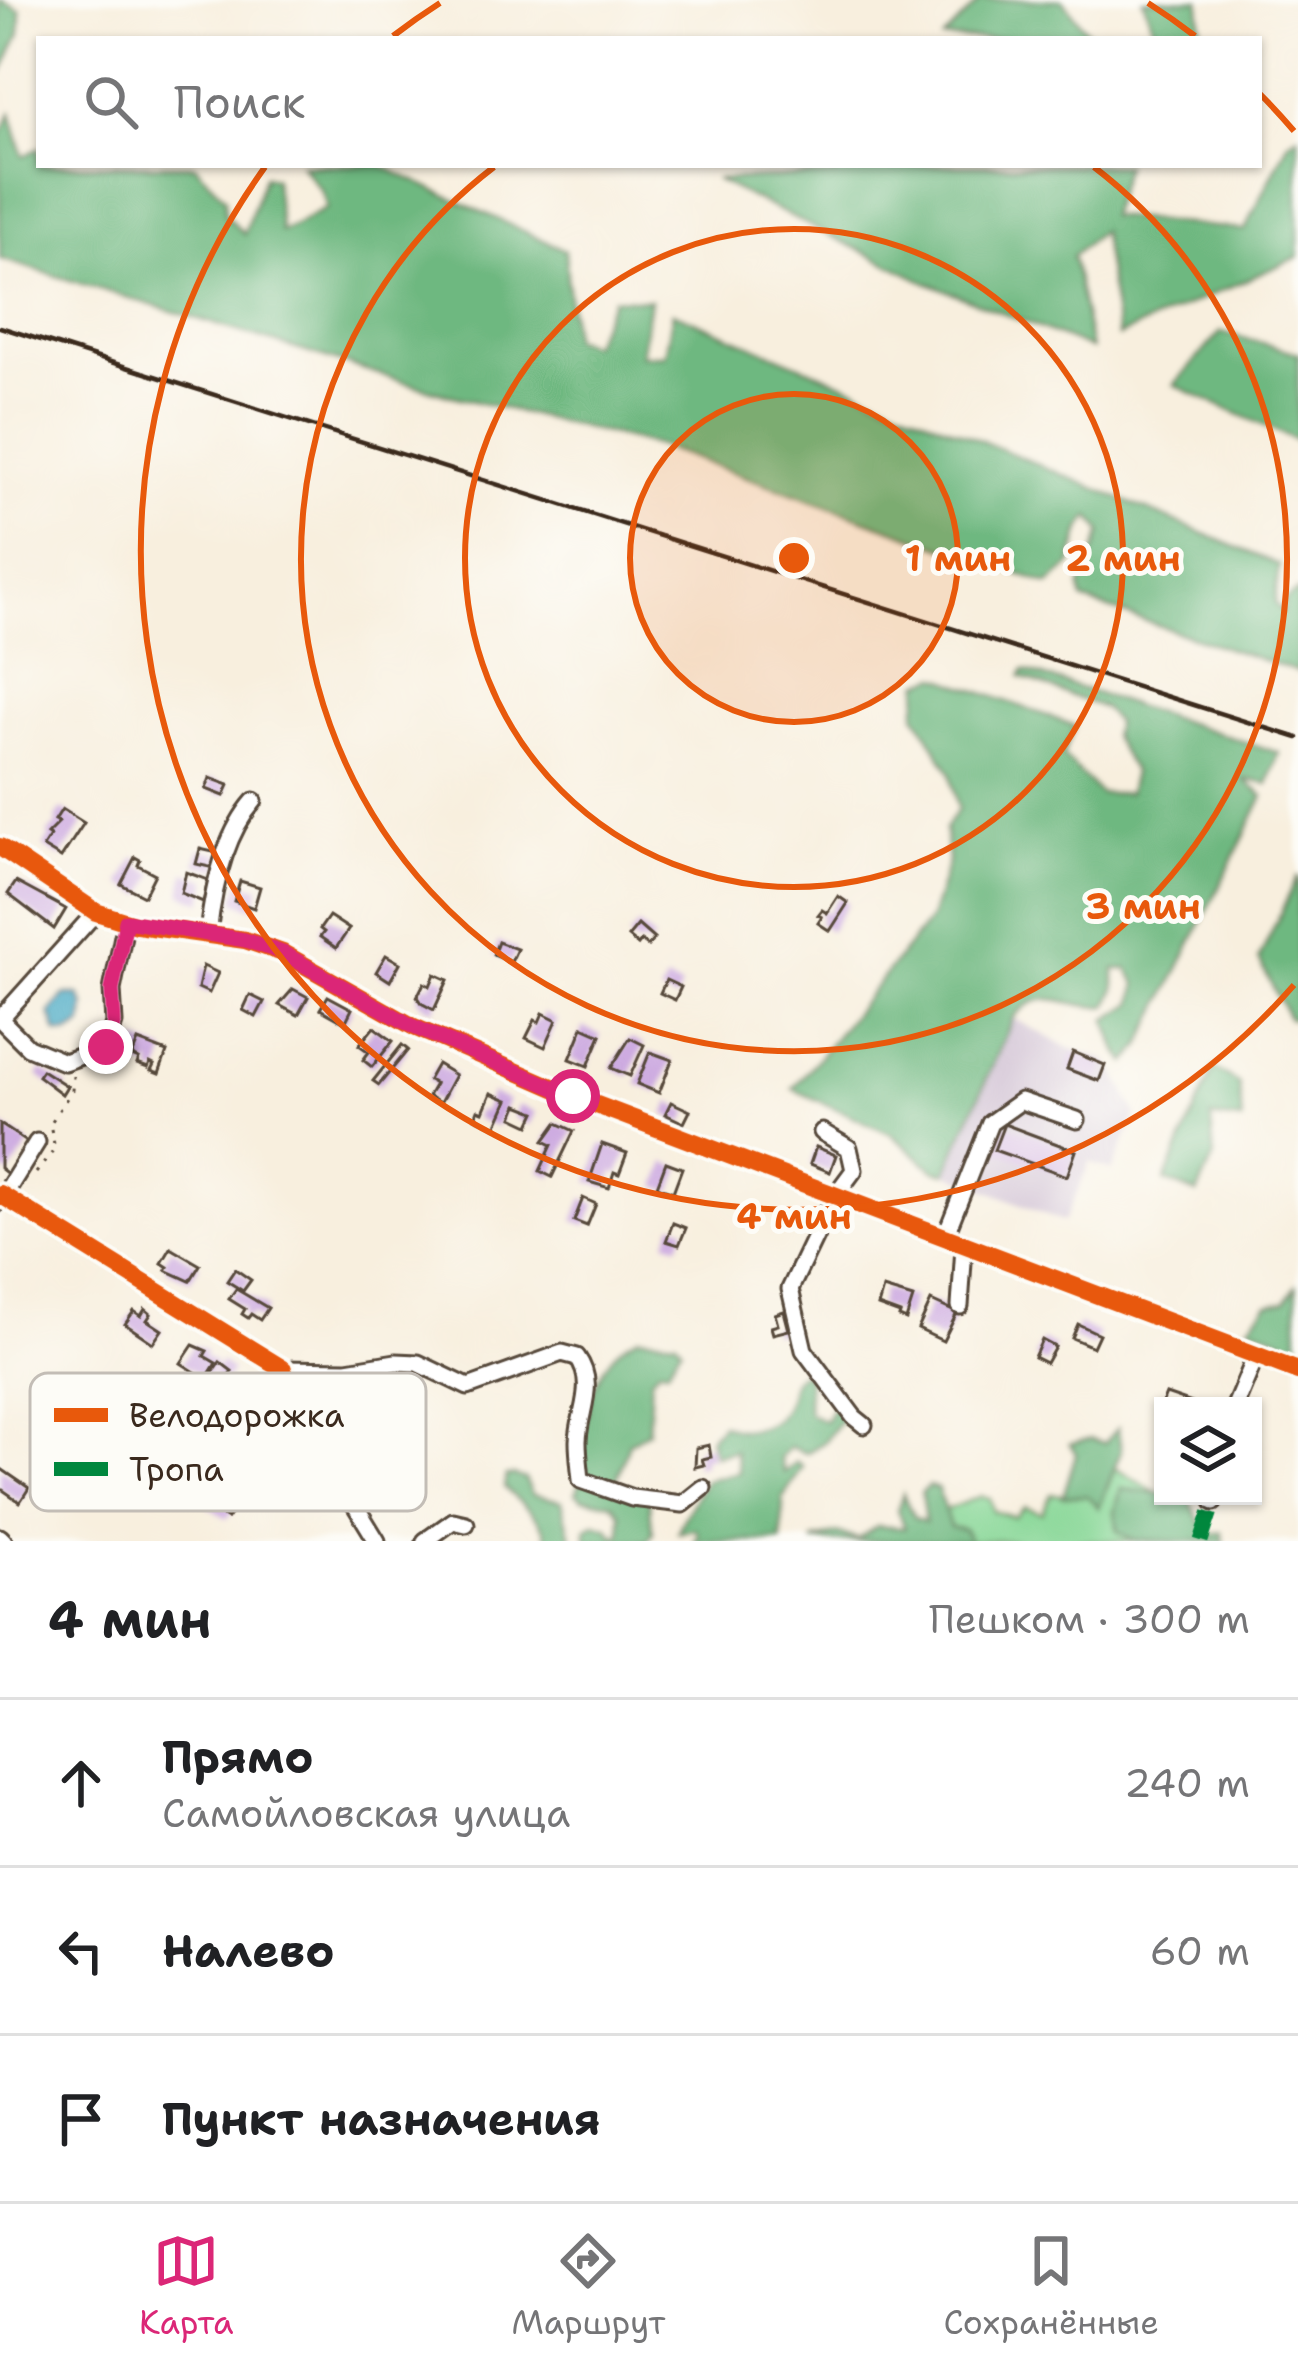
<!DOCTYPE html>
<html lang="ru">
<head>
<meta charset="utf-8">
<style>
  body { margin:0; font-family:"Shantell Sans",sans-serif; background:#f6f6f6; color:#202124 }
  .controls { position:absolute; right:36px; bottom:36px; display:grid; overflow:hidden; border-radius:0px; box-shadow:0 3px 9px #0004 }
  .controls button { width:108px; height:108px; display:grid; place-items:center; padding:0; border:0; border-bottom:3px solid #e0e0e0; background:#fff; color:#202124; font:60px sans-serif }
  .stop { position:absolute; width:36px; height:36px; margin:-27px; border:9px solid #db2777; border-radius:50%; background:#fff }
  .stop.end { background:#db2777; border-color:#fff; box-shadow:0 3px 12px #0008 }
  .list { margin:0; padding:0; list-style:none }
  h2 { display:flex; justify-content:space-between; align-items:center; height:156px; margin:0; padding:0 48px; font-size:51px }
  h2 small { font-size:39px; font-weight:400; color:#757577 }
  .list li { display:grid; grid-template-columns:78px 1fr auto; gap:36px; align-items:center; box-sizing:border-box; height:168px; padding:0 48px; border-top:3px solid #e0e0e0 }
  .list b { display:block; font-size:45px; white-space:nowrap }
  .list p { margin:0; font-size:39px; white-space:nowrap; color:#757577 }
  .list em { font-size:39px; font-style:normal; color:#757577 }
  .icon { flex:none; width:66px; height:66px; fill:none; stroke:currentColor; stroke-width:2; stroke-linecap:round; stroke-linejoin:round }
  .map { position:relative; flex:none; width:1298px; height:1541px; overflow:hidden }
  .search { position:absolute; background:#fff; box-shadow:0 3px 9px #0004; left:36px; right:36px; top:36px; height:132px; display:flex; align-items:center; gap:30px; box-sizing:border-box; padding:0 42px; border-radius:0px; color:#757577; font-size:45px }
  .sheet { height:660px; background:#fff }
  nav { display:flex; justify-content:space-around; align-items:center; box-sizing:border-box; height:168px; border-top:3px solid #e0e0e0; background:#fff; font-size:33px; color:#757577 }
  nav a { display:grid; justify-items:center; gap:6px }
  nav .on { color:#db2777 }
  .map>svg:first-child { display:block }
  .industrial { fill:#cebed2 }
  .green { fill:#88d797; stroke:#62805a; stroke-width:3 }
  .forest { fill:#6eb880; stroke:#54714f; stroke-width:3 }
  .water { fill:#44a7c3; stroke:#406870; stroke-width:3 }
  .building { fill:#cca9e0 }
  .lines { fill:none; stroke-linecap:round; stroke-linejoin:round }
  .minor-casing { stroke:#57483b; stroke-width:21 }
  .path { stroke:#57483b; stroke-width:3; stroke-dasharray:3 9; stroke-linecap:butt }
  .minor { stroke:#fff; stroke-width:15 }
  .rail { stroke:#3b2a1e; stroke-width:4.5 }
  .quiet { stroke:#00873e; stroke-width:15; stroke-dasharray:30 15; stroke-linecap:butt }
  .cycleway-casing { stroke:#fdfcf7; stroke-width:26 }
  .cycleway { stroke:#e8590c; stroke-width:18 }
  .route { stroke:#db2777; stroke-width:15 }
  .ring { fill:none; stroke:#e8590c; stroke-width:6 }
  .key { fill:#fdfcf7; stroke:#c3bdb6; stroke-width:3 }
  .key-label { font-size:33px; fill:#3b2a1e }
  .centre { fill:#e8590c; stroke:#fdfcf7; stroke-width:6 }
  .ring-label { font-size:36px; text-anchor:middle; font-weight:bold; fill:#e8590c; stroke:#fdfcf7; stroke-width:10; stroke-linejoin:round; paint-order:stroke }
</style>
</head>
<body>
<div class="map">
<svg width="1298" height="1541" viewBox="0 0 1298 1541">
  <rect width="100%" height="100%" fill="#fdfcf7"/>
  <filter id="ink" filterUnits="userSpaceOnUse"><feTurbulence type="fractalNoise" baseFrequency=".00833" numOctaves="2"/><feDisplacementMap in="SourceGraphic" scale="24" xChannelSelector="R" yChannelSelector="G"/><feConvolveMatrix kernelMatrix="1 2 1 2 8 2 1 2 1" color-interpolation-filters="sRGB"/></filter>
  <filter id="wash" filterUnits="userSpaceOnUse"><feTurbulence type="fractalNoise" baseFrequency=".004" numOctaves="4" result="noise"/><feDisplacementMap in="SourceGraphic" scale="48" xChannelSelector="R" yChannelSelector="G"/><feGaussianBlur stdDeviation="2.7" result="paint"/><feColorMatrix in="noise" values="0 0 0 0 0 0 0 0 0 0 0 0 0 0 0 0 0 1.4 0 .05"/><feComposite in="paint" operator="in"/></filter>
  <g filter="url(#wash)">
    <rect width="100%" height="100%" fill="#f8efde"/>
    <polygon class="industrial" points="1013,1018 1069,1048 1109,1061 1137,1114 1112,1171 1090,1162 1064,1222 946,1173"/>
    <polygon class="green" points="1115,1468 1156,1492 1121,1490 1118,1531 1135,1541 969,1541 965,1530 950,1527 942,1511 981,1496 990,1498 993,1511 1014,1517 1025,1507 1042,1513 1051,1494 1089,1496 1099,1508"/>
    <g class="forest">
      <polygon points="0,0 21,10 20,33 0,77"/>
      <polygon points="981,0 1063,0 1093,39 943,39"/>
      <polygon points="1143,0 1200,0 1202,39 1158,39"/>
      <polygon points="11,113 23,156 39,148 39,165 195,165 225,198 225,215 244,234 264,176 274,178 281,232 327,208 322,192 301,165 380,165 565,250 572,338 591,344 613,298 650,300 641,355 665,355 673,312 1279,565 1275,603 1282,613 1285,600 1298,591 1298,672 1082,600 1080,588 1102,532 1090,517 1081,530 1071,565 1049,585 659,446 448,395 0,259 0,134"/>
      <polygon points="1298,135 1298,257 1118,336 1101,231 1072,256 1091,349 926,282 715,180 835,175 836,165 1125,165 1109,216 1245,230 1289,141"/>
      <polygon points="1221,332 1298,353 1298,441 1174,385"/>
      <path d="M 1024,670 L 1279,753 L 1268,784 L 1243,779 L 1264,796 L 1140,1048 L 1127,1063 L 1117,1049 L 1107,1020 L 1134,1003 L 1137,984 L 1128,969 L 1115,969 L 1115,990 L 1108,1006 C 1068,1011 1046,981 1013,1018 L 946,1173 L 934,1170 L 891,1134 L 793,1089 L 930,919 L 948,862 L 945,829 L 958,809 L 950,772 L 916,714 L 920,683 L 937,676 L 1075,726 L 1063,756 L 1100,794 L 1128,793 L 1133,772 L 1112,736 L 1115,722 L 1103,708 L 1021,677 Z"/>
      <polygon points="1298,876 1298,1019 1288,1018 1259,959"/>
      <polygon points="1214,1068 1239,1084 1242,1121 1211,1118 1214,1157 1197,1194 1165,1181"/>
      <polygon points="1296,1286 1298,1345 1249,1325 1268,1304 1285,1301"/>
      <path d="M 639,1336 L 676,1340 L 681,1347 L 667,1369 L 659,1368 L 651,1378 L 648,1431 L 629,1443 L 616,1482 L 648,1492 L 653,1533 L 647,1541 L 587,1541 L 586,1529 L 595,1523 L 608,1527 L 615,1536 L 621,1535 L 621,1514 L 613,1503 L 582,1498 L 576,1493 L 585,1471 L 578,1459 C 588,1414 591,1357 639,1336 Z"/>
      <path d="M 800,1373 L 806,1374 C 811,1387 805,1399 808,1413 L 825,1421 L 832,1408 L 841,1407 L 843,1417 L 824,1442 L 806,1453 L 790,1447 L 780,1458 L 784,1473 L 797,1462 L 803,1467 L 783,1498 L 782,1541 L 694,1541 L 698,1534 L 696,1529 L 678,1532 C 685,1512 695,1499 705,1480 L 739,1472 L 735,1451 L 714,1455 L 709,1438 L 721,1424 C 747,1435 777,1430 788,1399 C 792,1386 789,1382 800,1373 Z"/>
      <polygon points="1118,1428 1121,1451 1099,1508 1088,1496 1063,1496 1076,1454 1070,1444 1091,1439 1105,1443"/>
      <path d="M 514,1475 L 525,1479 L 532,1494 L 562,1501 L 572,1541 L 548,1541 C 543,1516 520,1505 504,1487 L 506,1476 Z"/>
      <polygon points="929,1486 938,1489 950,1527 965,1530 969,1541 812,1541 837,1533 858,1539 877,1526 904,1528 897,1510 903,1494 914,1518 925,1522 921,1492"/>
      <polygon points="1121,1489 1187,1496 1208,1535 1222,1532 1224,1541 1135,1541 1118,1531 1115,1512"/>
    </g>
    <polygon class="water" points="65,995 79,995 85,1006 83,1025 68,1034 57,1033 50,1013"/>
    <g id="blocks">
      <g class="building">
        <polygon points="210,778 229,785 224,796 206,789"/>
        <polygon points="62,809 84,823 61,858 43,847 50,836 47,834 59,822 55,820"/>
        <polygon points="200,849 222,854 218,869 196,864"/>
        <polygon points="135,857 140,860 138,865 155,874 144,896 121,884"/>
        <polygon points="186,872 208,880 203,902 181,893"/>
        <polygon points="240,881 260,887 254,908 234,901"/>
        <polygon points="16,882 66,909 54,929 8,894"/>
        <polygon points="838,896 848,903 830,931 818,923 822,917 818,915 822,910 827,913"/>
        <polygon points="329,916 349,929 336,948 320,937 324,932 320,929"/>
        <polygon points="638,925 654,939 648,946 641,941 638,945 628,937"/>
        <polygon points="498,942 517,949 511,962 493,955"/>
        <polygon points="386,955 400,963 390,981 376,972"/>
        <polygon points="203,966 218,973 209,993 198,988"/>
        <polygon points="435,974 448,980 434,1010 421,1003 417,997 424,983 430,986"/>
        <polygon points="666,980 681,987 675,1000 660,993"/>
        <polygon points="293,989 308,997 298,1015 279,1005"/>
        <polygon points="250,995 264,1002 256,1017 243,1010"/>
        <polygon points="328,996 352,1009 345,1023 320,1009"/>
        <polygon points="543,1013 557,1020 545,1047 526,1038 535,1020 539,1022"/>
        <polygon points="374,1027 393,1041 372,1067 363,1060 369,1052 359,1045"/>
        <polygon points="583,1027 601,1035 588,1066 570,1059"/>
        <polygon points="630,1038 644,1045 630,1076 611,1068"/>
        <polygon points="138,1041 167,1052 159,1074 151,1071 154,1065 150,1063 148,1068 137,1064 139,1059 132,1056"/>
        <polygon points="402,1045 408,1050 379,1085 373,1081"/>
        <polygon points="650,1052 672,1060 659,1093 637,1084"/>
        <polygon points="1073,1052 1105,1065 1099,1081 1067,1069"/>
        <polygon points="437,1064 455,1075 440,1103 428,1096 435,1084 428,1080"/>
        <polygon points="42,1070 67,1086 62,1094 38,1076"/>
        <polygon points="491,1093 508,1100 496,1127 475,1118 478,1110 483,1112"/>
        <polygon points="671,1102 690,1111 684,1123 665,1114"/>
        <polygon points="518,1105 536,1112 530,1125 513,1117"/>
        <polygon points="557,1123 574,1131 552,1177 540,1171 552,1145 544,1141"/>
        <polygon points="0,1124 30,1144 9,1175 0,1168"/>
        <polygon points="1004,1124 1076,1151 1067,1176 994,1150"/>
        <polygon points="602,1144 627,1153 619,1174 614,1172 609,1188 589,1182"/>
        <polygon points="816,1147 836,1155 830,1172 810,1164"/>
        <polygon points="666,1162 682,1168 673,1192 657,1186"/>
        <polygon points="583,1198 596,1204 587,1226 574,1221"/>
        <polygon points="673,1223 686,1228 679,1245 666,1241"/>
        <polygon points="171,1248 200,1265 190,1281 166,1270 168,1267 162,1263"/>
        <polygon points="235,1269 251,1280 243,1291 227,1281"/>
        <polygon points="236,1289 268,1308 260,1320 251,1314 248,1318 242,1314 245,1309 229,1299"/>
        <polygon points="883,1289 913,1298 906,1320 899,1317 900,1314 878,1306"/>
        <polygon points="931,1301 957,1313 943,1341 918,1329"/>
        <polygon points="145,1309 151,1314 147,1320 162,1330 153,1343 125,1324 134,1311 141,1316"/>
        <polygon points="784,1311 789,1330 773,1334 771,1327 778,1325 775,1314"/>
        <polygon points="1078,1324 1099,1334 1093,1347 1072,1338"/>
        <polygon points="1042,1340 1055,1347 1046,1363 1034,1357"/>
        <polygon points="193,1345 207,1351 204,1356 216,1363 206,1379 181,1363"/>
        <polygon points="220,1362 232,1371 223,1383 211,1375"/>
        <polygon points="1166,1394 1198,1405 1198,1406 1161,1406"/>
        <polygon points="709,1445 711,1457 702,1459 704,1465 695,1467 696,1448"/>
        <polygon points="0,1468 29,1488 20,1502 0,1488"/>
        <polygon points="209,1484 238,1503 227,1519 198,1500"/>
      </g>
    </g>
  </g>
  <g filter="url(#ink)">
    <use href="#blocks" fill-opacity="0" stroke="#57483b" stroke-width="3"/>
    <g class="lines">
      <g class="minor-casing">
        <g id="minor">
          <polyline points="0,847 96,912 137,925 245,940 283,953 414,1027 573,1096 1298,1371"/>
          <path d="M 208,934 C 213,889 224,835 254,801"/>
          <polyline points="0,1019 28,1047 64,1062 106,1047 114,1023 112,990 126,921"/>
          <polyline points="0,1019 96,912"/>
          <polyline points="822,1132 849,1148 854,1170 834,1197 790,1289 804,1350 854,1417 864,1425"/>
          <polyline points="0,1194 283,1369"/>
          <polyline points="0,1202 37,1142"/>
          <polyline points="944,1239 990,1123 1021,1101 1077,1120"/>
          <polyline points="960,1306 964,1247"/>
          <path d="M 283,1369 L 347,1370 L 396,1362 L 418,1363 L 468,1387 L 562,1353 L 577,1357 C 597,1385 579,1410 578,1441 C 578,1454 580,1468 581,1480 L 632,1498 L 683,1504 L 703,1488"/>
          <polyline points="283,1369 292,1394 297,1429 323,1466 347,1492 377,1541"/>
          <polyline points="1235,1406 1256,1356"/>
          <polyline points="1214,1502 1216,1496"/>
          <polyline points="0,1537 4,1541"/>
          <polyline points="425,1541 453,1521 466,1524"/>
        </g>
      </g>
      <polyline class="path" points="36,1173 55,1149 50,1124 72,1090 73,1076"/>
      <use href="#minor" class="minor"/>
      <polyline class="rail" points="0,327 1298,738"/>
      <polyline class="quiet" points="1201,1541 1214,1502"/>
      <g class="cycleway-casing">
        <g id="cycleway">
          <polyline points="0,847 96,912 137,925 245,940 283,953 414,1027 573,1096 1298,1371"/>
          <polyline points="0,1194 283,1369"/>
        </g>
      </g>
      <use href="#cycleway" class="cycleway"/>
    </g>
  </g>
  <g class="lines" filter="url(#ink)">
    <polyline class="route" points="106,1047 114,1023 112,990 126,921 245,940 283,953 414,1027 573,1096"/>
  </g>
  <circle cx="794" cy="558" r="164" fill="#e8590c" fill-opacity=".12"/>
  <g class="ring">
    <circle cx="794" cy="558" r="164"/>
    <circle cx="794" cy="558" r="329"/>
    <path d="M1094 167A493 493 0 1 1 494 167"/>
    <path d="M1294 985A658 658 0 0 1 265 167M393 36A658 658 0 0 1 440 3M1148 3A658 658 0 0 1 1195 36M1259 93A658 658 0 0 1 1294 131"/>
  </g>
  <rect x="30" y="1373" width="396" height="138" rx="18" class="key"/>
  <rect x="54" y="1408" width="54" height="14" fill="#e8590c"/>
  <rect x="54" y="1462" width="54" height="14" fill="#00873e"/>
  <g class="key-label">
    <text x="129" y="1427">Велодорожка</text>
    <text x="129" y="1481">Тропа</text>
  </g>
  <circle cx="794" cy="558" r="18" class="centre"/>
  <g class="ring-label">
    <text x="958" y="571">1 мин</text>
    <text x="1123" y="571">2 мин</text>
    <text x="1143" y="919">3 мин</text>
    <text x="794" y="1229">4 мин</text>
  </g>
</svg>
<div class="controls">
<button><svg class="icon" aria-label="layers" viewBox="0 0 24 24"><path d="M12 4l9 5-9 5-9-5zM3 14l9 5 9-5"/></svg></button>
</div>
<div class="stop" style="left:573px;top:1096px"></div>
<div class="stop end" style="left:106px;top:1047px"></div>
<div class="search"><svg class="icon" aria-label="search" viewBox="0 0 24 24"><circle cx="10" cy="10" r="6"/><path d="M15 15l6 6"/></svg>Поиск</div>
</div>
<section class="sheet">
<h2>4 мин<small>Пешком · 300 m</small></h2>
<ul class="list">
<li><svg class="icon" aria-label="ahead" viewBox="0 0 24 24"><path d="M12 20V5M6 11l6-6 6 6"/></svg><div><b>Прямо</b><p>Самойловская улица</p></div><em>240 m</em></li>
<li><svg class="icon" aria-label="left" viewBox="0 0 24 24"><path d="M17 20v-9H6M10 6l-5 5 5 5"/></svg><div><b>Налево</b></div><em>60 m</em></li>
<li><svg class="icon" aria-label="arrive" viewBox="0 0 24 24"><path d="M6 21V4h12l-3 4 3 4H6"/></svg><div><b>Пункт назначения</b></div></li>
</ul>
</section>
<nav>
<a class="on"><svg class="icon" aria-label="map" viewBox="0 0 24 24"><path d="M3 6l6-2 6 2 6-2v14l-6 2-6-2-6 2zM9 4v14M15 6v14"/></svg>Карта</a>
<a><svg class="icon" aria-label="directions" viewBox="0 0 24 24"><path d="M12 3l9 9-9 9-9-9zM9 14v-3h6M13 9l2 2-2 2"/></svg>Маршрут</a>
<a><svg class="icon" aria-label="saved" viewBox="0 0 24 24"><path d="M7 4h10v16l-5-4-5 4z"/></svg>Сохранённые</a>
</nav>
</body>
</html>
